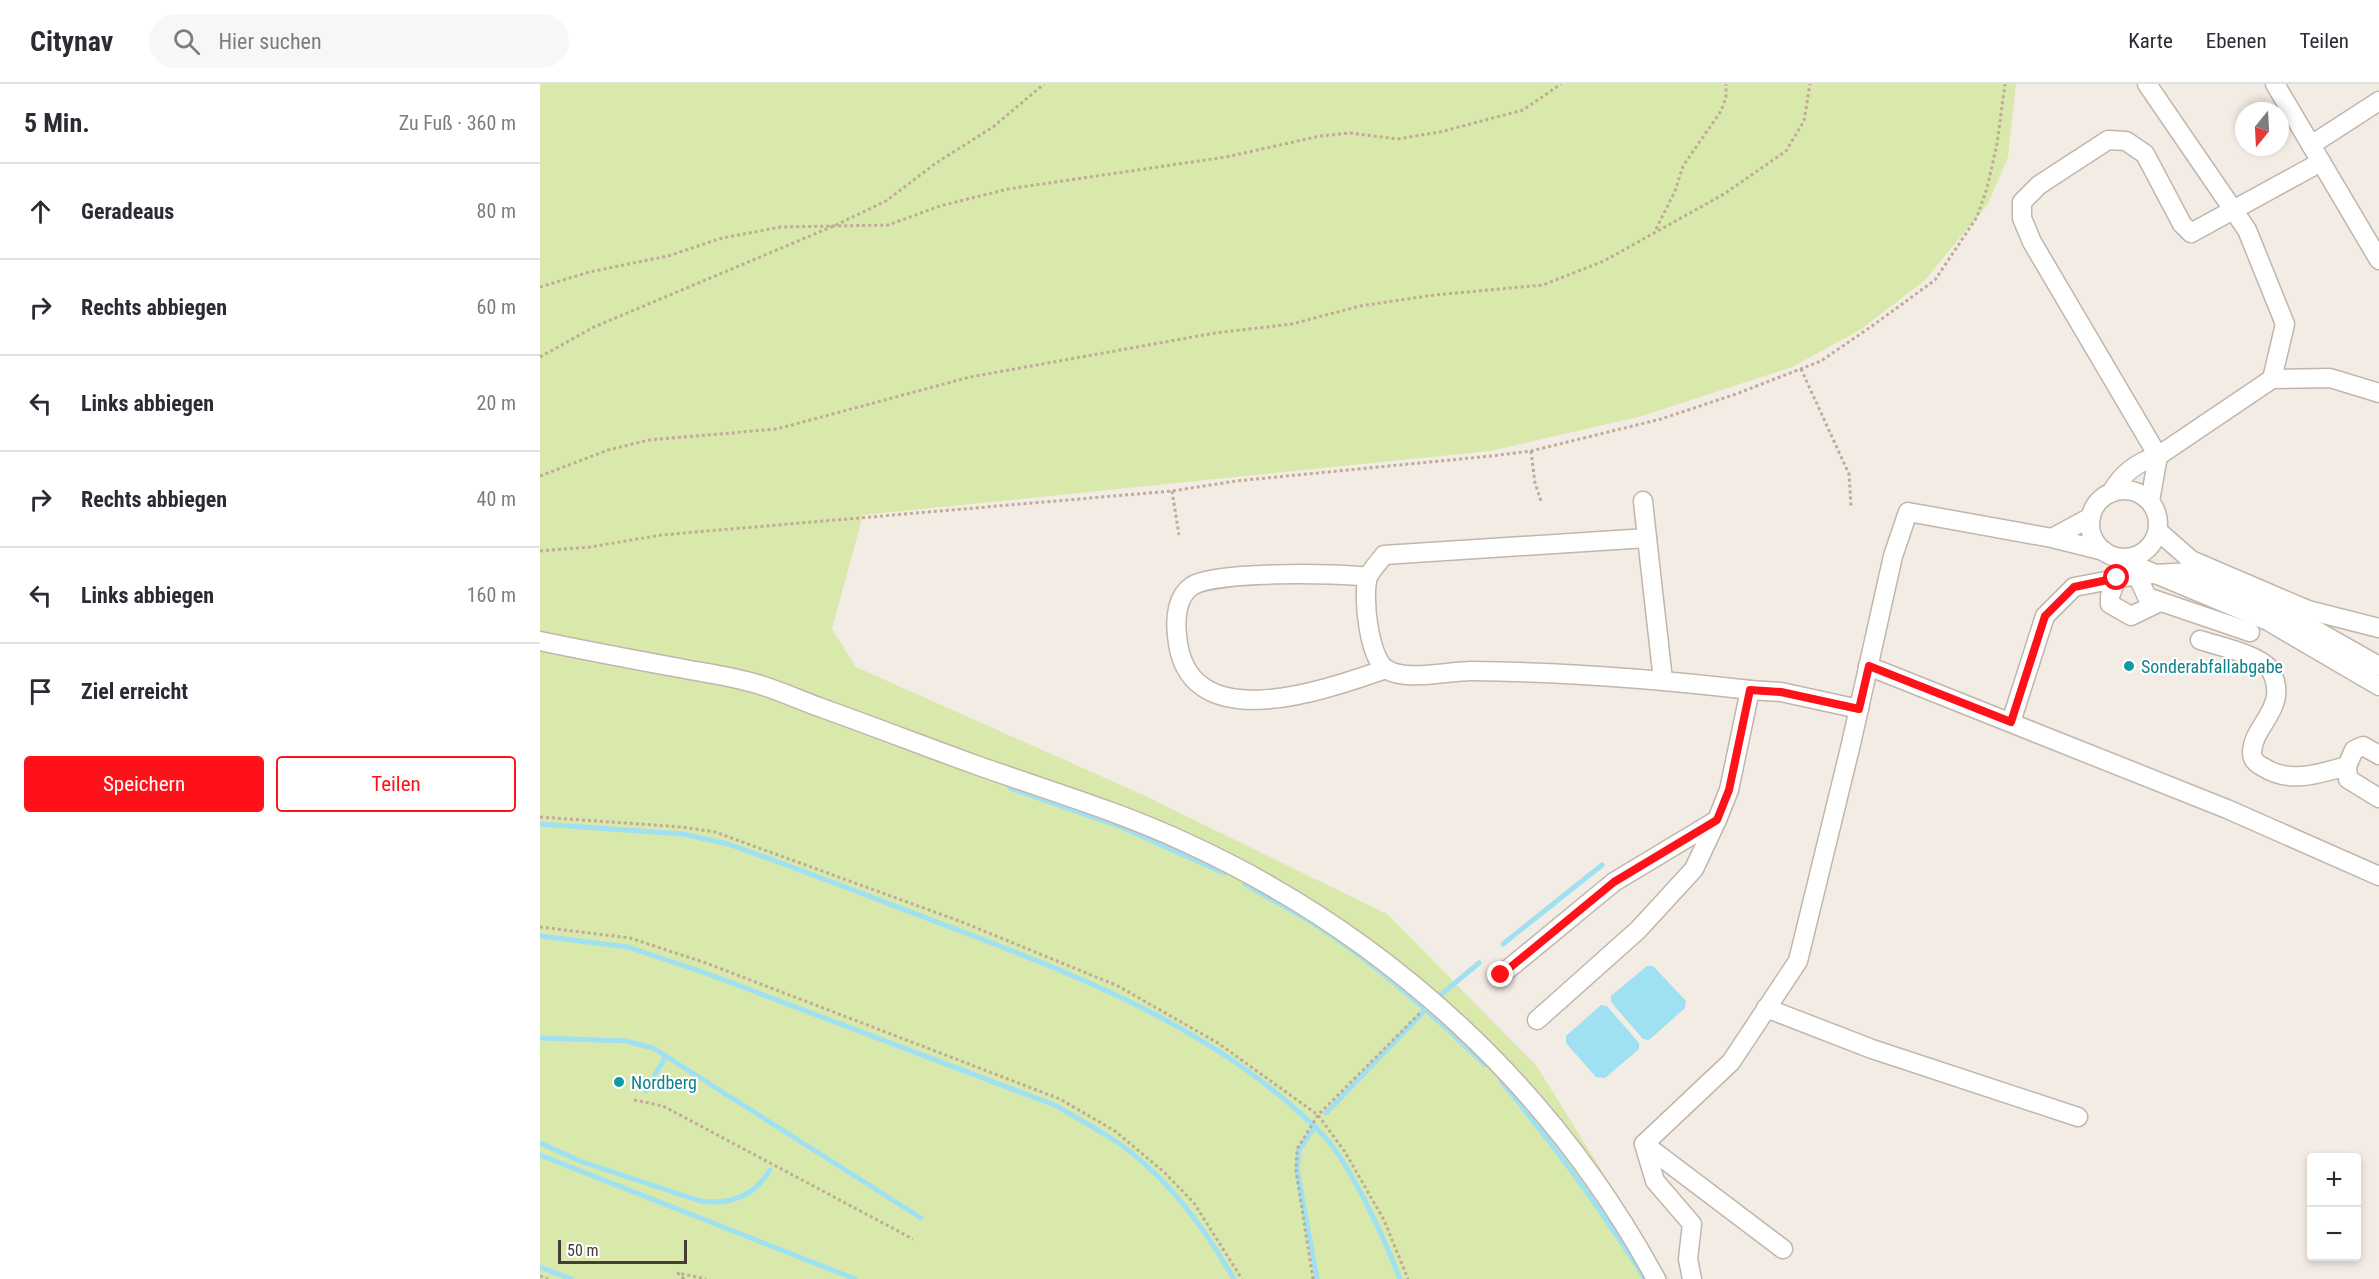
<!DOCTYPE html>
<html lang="de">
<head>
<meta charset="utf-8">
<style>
  body { margin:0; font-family:"Roboto Condensed",sans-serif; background:#f7f7f7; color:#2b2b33 }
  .controls { position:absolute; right:18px; bottom:18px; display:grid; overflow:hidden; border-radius:6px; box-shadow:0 3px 9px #0003 }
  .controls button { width:54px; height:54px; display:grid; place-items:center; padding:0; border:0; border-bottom:2px solid #e1e1e2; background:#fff; color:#2b2b33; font:30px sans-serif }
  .compass { position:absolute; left:1695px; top:18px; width:54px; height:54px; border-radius:50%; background:#fff; box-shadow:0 3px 9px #0003; rotate:198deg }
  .scale { position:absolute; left:18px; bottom:15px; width:129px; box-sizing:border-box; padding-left:6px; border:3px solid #463c34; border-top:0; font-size:16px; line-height:21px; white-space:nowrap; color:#463c34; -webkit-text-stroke:4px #fff; paint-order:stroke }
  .stop { position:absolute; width:18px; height:18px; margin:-14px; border:4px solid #ff1119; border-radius:50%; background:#fff }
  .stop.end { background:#ff1119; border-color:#fff; box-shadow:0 2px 6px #0008 }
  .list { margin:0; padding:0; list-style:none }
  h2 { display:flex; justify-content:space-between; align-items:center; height:78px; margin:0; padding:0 24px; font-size:26px }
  h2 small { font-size:20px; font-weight:400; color:#7c7c81 }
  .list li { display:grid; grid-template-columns:39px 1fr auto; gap:18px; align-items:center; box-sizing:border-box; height:96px; padding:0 24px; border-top:2px solid #e1e1e2 }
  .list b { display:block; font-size:22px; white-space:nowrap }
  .list em { font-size:20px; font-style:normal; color:#7c7c81 }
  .actions { display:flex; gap:12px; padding:18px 24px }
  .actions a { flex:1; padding:14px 0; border:2px solid #ff1119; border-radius:6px; text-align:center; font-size:21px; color:#ff1119 }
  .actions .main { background:#ff1119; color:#fff }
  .icon { flex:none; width:33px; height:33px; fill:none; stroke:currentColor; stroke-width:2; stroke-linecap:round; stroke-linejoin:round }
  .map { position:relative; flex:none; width:1839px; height:1195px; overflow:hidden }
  header { display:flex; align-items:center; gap:36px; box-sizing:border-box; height:84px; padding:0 30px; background:#fff; border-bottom:2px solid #e1e1e2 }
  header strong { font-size:28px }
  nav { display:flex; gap:33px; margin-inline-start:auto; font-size:21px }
  .search { width:420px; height:54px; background:#f7f7f7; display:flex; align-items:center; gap:15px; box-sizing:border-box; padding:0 21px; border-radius:33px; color:#7c7c81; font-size:22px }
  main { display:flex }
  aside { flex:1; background:#fff }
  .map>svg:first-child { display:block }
  .green { fill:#d9e9ac }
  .water { fill:#9fe0f3 }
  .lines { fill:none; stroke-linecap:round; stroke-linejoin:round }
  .stream { stroke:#9fe0f3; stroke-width:5 }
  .minor-casing { stroke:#c2b5aa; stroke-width:21 }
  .path { stroke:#c1ab98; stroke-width:3; stroke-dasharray:3 3; stroke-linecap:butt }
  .minor { stroke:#fff; stroke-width:18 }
  .route { stroke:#ff1119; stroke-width:8 }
  .culture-dot { fill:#0f9aa8; stroke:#fff; stroke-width:2 }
  .labels { text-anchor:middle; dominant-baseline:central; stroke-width:4.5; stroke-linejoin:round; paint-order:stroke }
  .culture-label { font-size:18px; fill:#0d838f; stroke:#fff; text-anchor:start }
</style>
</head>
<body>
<header>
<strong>Citynav</strong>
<div class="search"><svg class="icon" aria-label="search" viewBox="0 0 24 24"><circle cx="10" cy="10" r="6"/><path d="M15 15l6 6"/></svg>Hier suchen</div>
<nav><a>Karte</a><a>Ebenen</a><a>Teilen</a></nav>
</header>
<main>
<aside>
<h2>5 Min.<small>Zu Fuß · 360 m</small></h2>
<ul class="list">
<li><svg class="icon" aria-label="ahead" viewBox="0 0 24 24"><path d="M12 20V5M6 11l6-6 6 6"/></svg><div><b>Geradeaus</b></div><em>80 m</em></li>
<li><svg class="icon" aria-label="right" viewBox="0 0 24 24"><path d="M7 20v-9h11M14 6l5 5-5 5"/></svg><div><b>Rechts abbiegen</b></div><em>60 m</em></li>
<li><svg class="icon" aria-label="left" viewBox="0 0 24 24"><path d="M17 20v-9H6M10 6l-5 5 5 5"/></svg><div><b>Links abbiegen</b></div><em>20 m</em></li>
<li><svg class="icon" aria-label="right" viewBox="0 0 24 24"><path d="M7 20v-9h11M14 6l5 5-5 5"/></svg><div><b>Rechts abbiegen</b></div><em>40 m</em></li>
<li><svg class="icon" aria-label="left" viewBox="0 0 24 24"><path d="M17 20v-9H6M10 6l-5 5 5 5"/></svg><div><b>Links abbiegen</b></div><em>160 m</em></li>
<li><svg class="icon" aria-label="arrive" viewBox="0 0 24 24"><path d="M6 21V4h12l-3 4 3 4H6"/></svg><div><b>Ziel erreicht</b></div></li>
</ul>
<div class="actions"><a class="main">Speichern</a><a>Teilen</a></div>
</aside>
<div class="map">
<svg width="1839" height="1195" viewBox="0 0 1839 1195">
  <rect width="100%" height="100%" fill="#f3ece5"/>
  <polygon class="green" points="0,0 1476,0 1468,73 1448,120 1384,197 1320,246 1252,283 1102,332 950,367 323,431 292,545 316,583 601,710 847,830 996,981 1129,1195 0,1195"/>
  <g class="water">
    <polygon points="1107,882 1113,882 1146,917 1145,924 1109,956 1103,955 1071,918 1071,912"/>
    <polygon points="1061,921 1067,922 1099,959 1099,965 1065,994 1056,993 1026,959 1026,952"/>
  </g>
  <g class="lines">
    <g class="stream">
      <polyline points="470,704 581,743 684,789"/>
      <path d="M 0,740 L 143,750 L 188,760 C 265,787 341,817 418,846 C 549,896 683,949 783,1051 C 810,1079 846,1158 860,1195"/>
      <path d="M 705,800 C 732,816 762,831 788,849 C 845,888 896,933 945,981"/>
      <path d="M 0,852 L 88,863 L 163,888 L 517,1022 C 534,1033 552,1042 569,1053 C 623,1087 662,1140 694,1195"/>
      <polyline points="963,860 1062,781"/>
      <polyline points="898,913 939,879"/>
      <polyline points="0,954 86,957 113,964 381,1134"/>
      <path d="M 961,997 C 1015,1062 1061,1124 1105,1195"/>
      <polyline points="106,1007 126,972"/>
      <polyline points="786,1029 889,922"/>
      <polyline points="775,1042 759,1066 757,1085 777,1195"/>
      <path d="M 0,1059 L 40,1077 L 160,1117 C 190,1121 214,1113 230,1086"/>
      <polyline points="0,1071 315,1195"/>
      <polyline points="0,1183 31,1195"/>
    </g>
    <g class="minor-casing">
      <g id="minor">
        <polyline points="1607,0 1707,146 1745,240 1732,295"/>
        <polyline points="1735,0 1839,176"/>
        <polyline points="1771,61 1839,17"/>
        <circle cx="1584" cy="440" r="34"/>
        <path d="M 1571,409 C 1582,389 1597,378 1618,372 L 1732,295 L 1790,294 L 1839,309"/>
        <path d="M 1103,417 L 1107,454 L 844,471 C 840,477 831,486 828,493 C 822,512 829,574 846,585 C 865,598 909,587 931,587 C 1025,588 1117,595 1210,606"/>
        <polyline points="1610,417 1618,372 1492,158 1482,134 1482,118 1499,101 1568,56 1586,57 1605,70 1642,140 1651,149 1781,78"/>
        <polyline points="1618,447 1651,476 1768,526 1839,544"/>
        <polyline points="1107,454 1123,596"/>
        <polyline points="1512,454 1551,433"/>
        <polyline points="1575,473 1728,537 1839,602"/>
        <polyline points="1597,491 1607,513 1710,548"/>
        <path d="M 828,493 C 798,489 675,487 652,502 C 637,512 635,534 637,551 C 645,657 785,606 846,585"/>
        <polyline points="1577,494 1570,512 1570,520 1591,532 1620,518"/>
        <path d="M 1660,556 C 1678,562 1722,571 1731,587 C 1750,624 1712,641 1712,669 C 1712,676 1717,680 1723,683 C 1749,700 1779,690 1807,682"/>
        <path d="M 0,557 C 48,567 96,576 145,585 C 166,589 189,592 210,598 C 234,604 257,615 279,623 C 332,642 384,662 436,681 C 507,706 581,728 649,760 C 848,852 1012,1003 1116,1195"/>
        <polyline points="1328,582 1687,725 1839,792"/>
        <polyline points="1471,638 1505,532 1534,503 1597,491 1651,488 1763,539 1839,582"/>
        <polyline points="1839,671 1823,662 1814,666 1807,682 1808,695 1839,714"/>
        <polyline points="961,891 1074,798 1177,736 1189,706 1210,606 1241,608 1319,625"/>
        <polyline points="1226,924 1332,965 1538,1033"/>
        <polyline points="997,936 1098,846 1154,785 1177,736"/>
        <polyline points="1104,1060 1243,1165"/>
        <polyline points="1152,1195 1148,1175 1152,1140 1115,1097 1104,1060 1191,978 1258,877 1311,660 1353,472 1368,428 1512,454 1564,467"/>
      </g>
    </g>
    <g class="path">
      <polyline points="1116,145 1135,107 1143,82 1181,27 1186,13 1186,0"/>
      <polyline points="0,203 49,188 128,172 182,154 241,143 348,141 400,122 468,105 686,73 780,52 810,49 857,55 900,48 983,26 1021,0"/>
      <polyline points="0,273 54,243 296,141 346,117 396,79 453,43 504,0"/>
      <polyline points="1261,285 1309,390 1311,422"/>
      <polyline points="991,367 995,399 1001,417"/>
      <polyline points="0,392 68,366 109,356 237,345 430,293 675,249 752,240 820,222 894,211 1003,201 1064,177 1184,110 1246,67 1264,37 1270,0"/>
      <polyline points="632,407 639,451"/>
      <polyline points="0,467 50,463 121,451 632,407 696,397 951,372 991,367 1121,335 1196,310 1281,277 1332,242 1395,196 1437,133 1447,104 1457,60 1465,0"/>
      <polyline points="0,733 142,743 175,748 422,838 578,902 678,959 778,1031 805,1068 844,1136 868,1195"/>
      <polyline points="0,843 90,854 166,879 520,1015 575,1047 624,1088 654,1119 702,1195"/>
      <polyline points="94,1016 123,1022 373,1155"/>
      <polyline points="0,1192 8,1195"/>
      <polyline points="144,1195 138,1189 166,1195"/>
      <polyline points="773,1195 756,1087 757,1065 778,1031 880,929"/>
    </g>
    <use href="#minor" class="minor"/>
  </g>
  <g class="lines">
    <polyline class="route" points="961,891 1074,798 1177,736 1189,706 1210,606 1241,608 1319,625 1329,582 1471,638 1505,532 1534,503 1577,494"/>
  </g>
  <g class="culture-dot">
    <circle cx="1589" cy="582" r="6"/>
    <circle cx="79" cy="998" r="6"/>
  </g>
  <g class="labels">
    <g class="culture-label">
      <text x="1601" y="582">Sonderabfallabgabe</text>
      <text x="91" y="998">Nordberg</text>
    </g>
  </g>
</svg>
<div class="controls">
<button>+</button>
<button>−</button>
</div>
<svg class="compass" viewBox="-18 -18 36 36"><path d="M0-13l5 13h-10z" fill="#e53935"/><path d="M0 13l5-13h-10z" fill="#7c7c81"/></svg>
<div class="scale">50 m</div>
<div class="stop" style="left:1577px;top:494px"></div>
<div class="stop end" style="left:961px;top:891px"></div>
</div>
</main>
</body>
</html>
